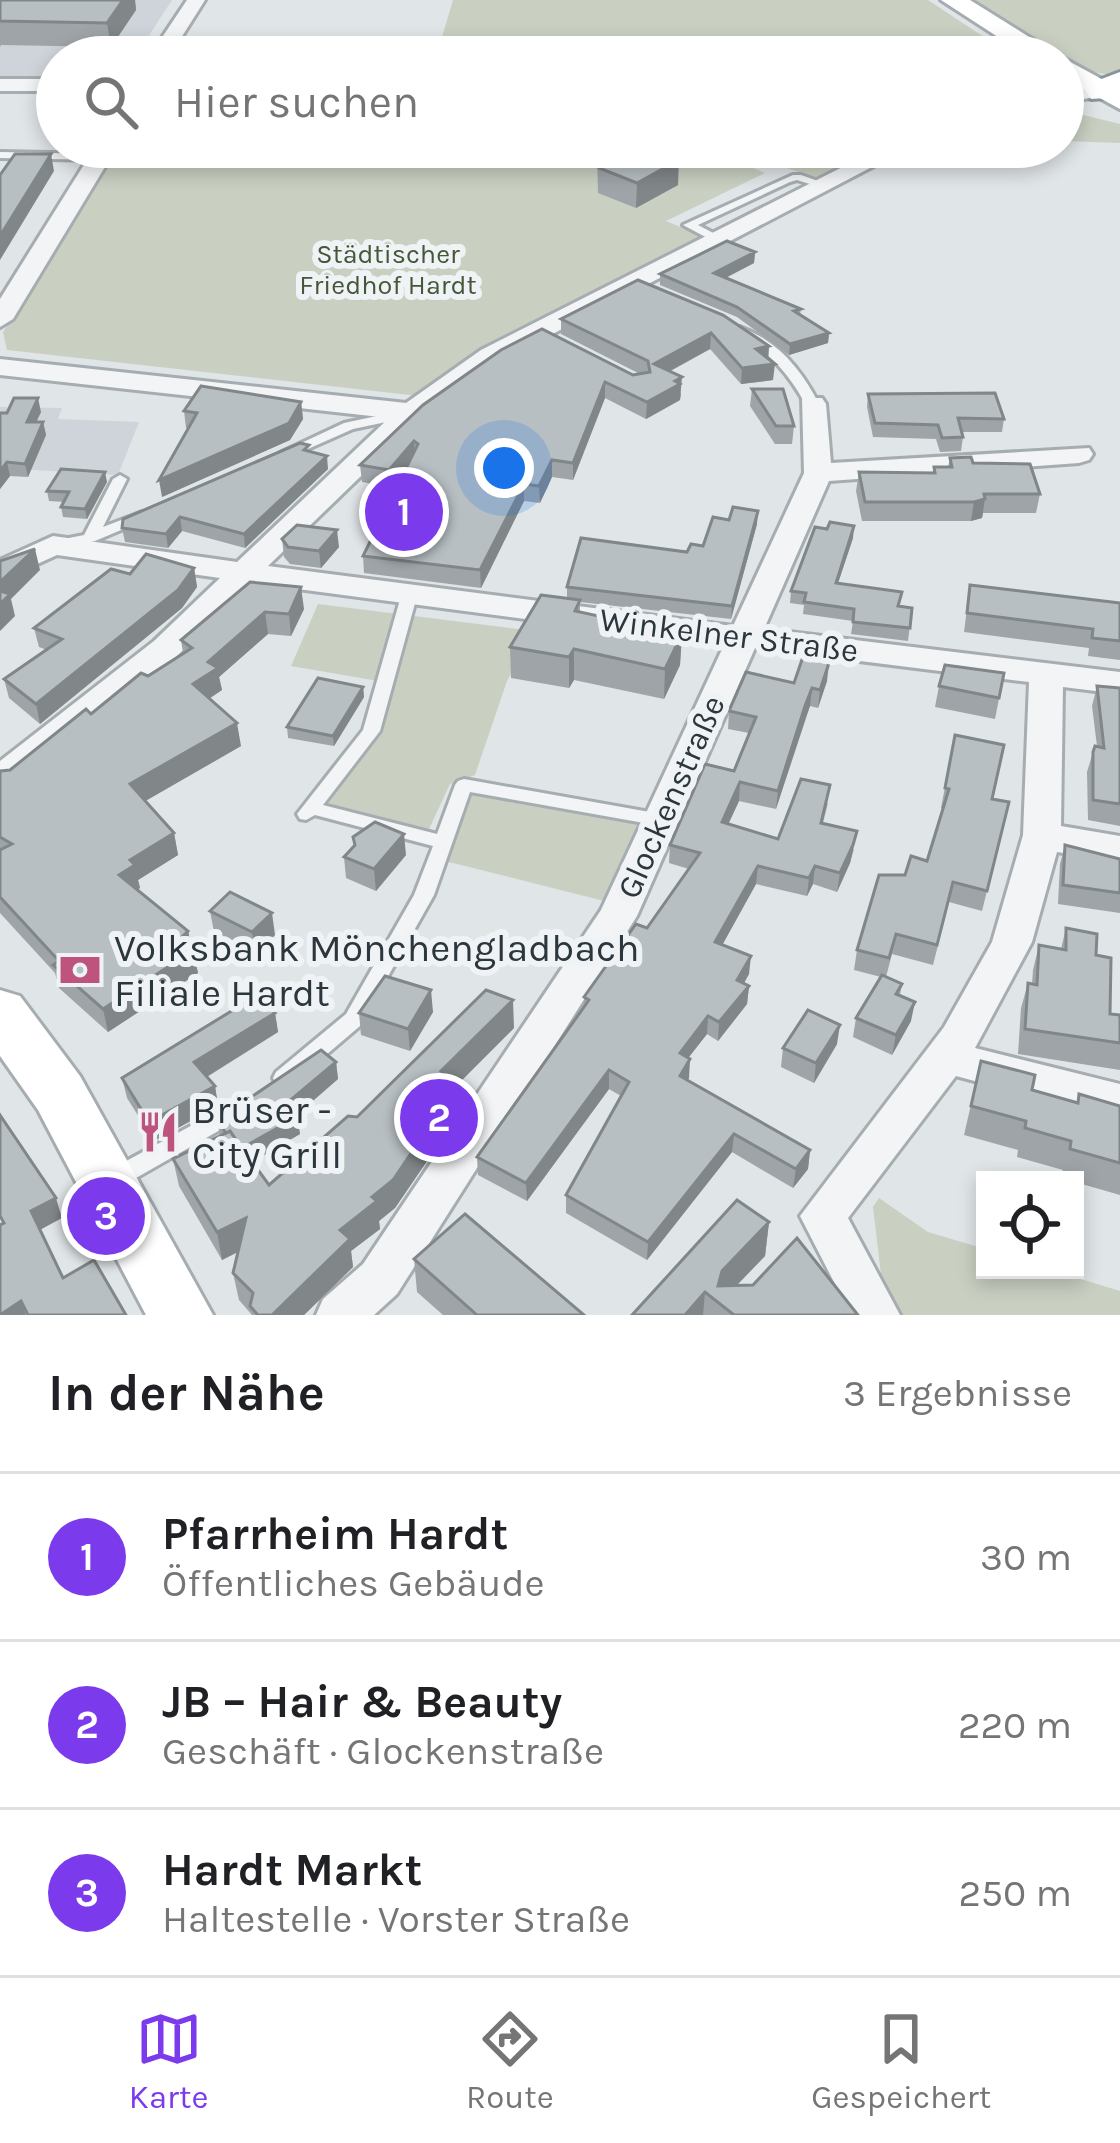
<!DOCTYPE html>
<html lang="de">
<head>
<meta charset="utf-8">
<style>
  body { margin:0; font-family:Karla,sans-serif; background:#f2f2f2; color:#202124 }
  .controls { position:absolute; right:36px; bottom:36px; display:grid; overflow:hidden; border-radius:0px; box-shadow:0 6px 18px #0003 }
  .controls button { width:108px; height:108px; display:grid; place-items:center; padding:0; border:0; border-bottom:3px solid #e0e0e0; background:#fff; color:#202124; font:60px sans-serif }
  .you { position:absolute; left:504px; top:468px; width:42px; height:42px; margin:-30px; border:9px solid #fff; border-radius:50%; background:#1a73e8; box-shadow:0 0 0 18px #1a73e833 }
  .badge { display:grid; place-items:center; width:78px; height:78px; border-radius:50%; background:#7c3aed; color:#fff; font-size:39px; font-weight:700 }
  .pin { position:absolute; translate:-50% -50%; border:6px solid #fff; box-shadow:0 3px 12px #0006 }
  .list { margin:0; padding:0; list-style:none }
  h2 { display:flex; justify-content:space-between; align-items:center; height:156px; margin:0; padding:0 48px; font-size:51px }
  h2 small { font-size:39px; font-weight:400; color:#757577 }
  .list li { display:grid; grid-template-columns:78px 1fr auto; gap:36px; align-items:center; box-sizing:border-box; height:168px; padding:0 48px; border-top:3px solid #e0e0e0 }
  .list b { display:block; font-size:45px; white-space:nowrap }
  .list p { margin:0; font-size:39px; white-space:nowrap; color:#757577 }
  .list em { font-size:39px; font-style:normal; color:#757577 }
  .icon { flex:none; width:66px; height:66px; fill:none; stroke:currentColor; stroke-width:2; stroke-linecap:round; stroke-linejoin:round }
  .map { position:relative; flex:none; width:1120px; height:1315px; overflow:hidden }
  .search { position:absolute; background:#fff; box-shadow:0 6px 18px #0003; left:36px; right:36px; top:36px; height:132px; display:flex; align-items:center; gap:30px; box-sizing:border-box; padding:0 42px; border-radius:66px; color:#757577; font-size:45px }
  .sheet { height:660px; background:#fff }
  nav { display:flex; justify-content:space-around; align-items:center; box-sizing:border-box; height:168px; border-top:3px solid #e0e0e0; background:#fff; font-size:33px; color:#757577 }
  nav a { display:grid; justify-items:center; gap:6px }
  nav .on { color:#7c3aed }
  .map>svg:first-child { display:block }
  .built { fill:#ced4d9 }
  .green { fill:#c9d0c2 }
  .lines { fill:none; stroke-linecap:round; stroke-linejoin:round }
  .lane-casing { stroke:#a6adb1; stroke-width:6 }
  .street-casing { stroke:#a6adb1; stroke-width:6 }
  .secondary-casing { stroke:#a6adb1; stroke-width:6 }
  .highway-casing { stroke:#89959c; stroke-width:6 }
  .lane { fill:#f2f4f6; fill-rule:evenodd }
  .street { fill:#f2f4f6; fill-rule:evenodd }
  .secondary { fill:#fff; fill-rule:evenodd }
  .highway { fill:#fff; fill-rule:evenodd }
  .wall { fill:#9ea4a8 }
  .shaded-wall { fill:#818688 }
  .building { fill:#b8bfc3; stroke:#818688; stroke-width:3 }
  .labels { text-anchor:middle; dominant-baseline:central; stroke-width:12; stroke-linejoin:round; paint-order:stroke }
  .far-park-label { font-size:27px; fill:#465739; stroke:#eff3f5 }
  .street-label { font-size:33px; fill:#2b363d; stroke:#eff3f5 }
  .near-poi-label { font-size:39px; fill:#2b363d; stroke:#eff3f5; text-anchor:start }
</style>
</head>
<body>
<div class="map">
<svg width="1120" height="1315" viewBox="0 0 1120 1315">
  <rect width="100%" height="100%" fill="#e0e5e7"/>
  <g class="built">
    <polygon points="0,0 172,0 135,57 57,57 57,81 0,80"/>
    <polygon points="0,407 62,408 58,419 139,422 118,475 0,468"/>
  </g>
  <g class="green">
    <polygon points="453,0 928,0 1014,57 436,57"/>
    <polygon points="972,0 1120,0 1120,77 1089,71"/>
    <polygon points="1063,110 1120,124 1120,143 1063,141"/>
    <polygon points="113,147 888,147 822,180 752,156 739,162 765,173 666,221 707,238 419,396 7,350 3,332"/>
    <polygon points="318,604 533,631 507,681 475,775 450,784 429,829 322,802 374,737 378,681 291,666"/>
    <polygon points="471,795 638,824 604,901 445,861"/>
    <polygon points="879,1198 928,1232 985,1249 985,1270 1051,1270 1120,1291 1120,1315 897,1315 884,1300 873,1207"/>
  </g>
  <g class="lines">
    <g class="lane-casing">
      <g id="lane">
        <polygon points="0,152 100,154 105,157 100,160 0,158"/>
        <polygon points="793,175 801,175 832,186 826,189 797,180 790,182 698,225 721,237 721,241 713,241 683,225"/>
        <path d="M 740,327 C 778,341 801,369 819,404 L 817,407 L 807,407 C 789,374 770,351 735,334 L 734,331 Z"/>
        <polygon points="405,410 412,414 410,417 353,429 292,456 287,457 280,453 344,423"/>
        <polygon points="120,475 127,479 103,527 142,512 149,516 147,519 95,541 59,549 54,547 51,544 54,541 84,535 113,479"/>
        <polygon points="409,591 417,596 380,731 323,805 437,834 455,785 458,781 464,779 661,814 667,815 670,820 667,825 661,826 470,792 434,895 360,1026 292,1084 284,1087 276,1084 273,1078 276,1072 346,1014 414,895 433,846 315,815 306,820 300,819 297,814 363,730 401,596"/>
        <polygon points="233,1103 241,1106 244,1112 241,1118 122,1186 114,1189 106,1186 103,1179 106,1172"/>
      </g>
    </g>
    <g class="street-casing">
      <g id="street">
        <polygon points="187,0 205,0 169,57 149,57"/>
        <rect x="0" y="79" width="57" height="12"/>
        <polygon points="1104,85 1111,87 1111,95 1063,102 1063,90"/>
        <polygon points="95,147 117,147 13,319 0,327 0,299"/>
        <polygon points="882,147 910,147 499,362 421,418 268,566 733,626 804,473 802,398 822,398 826,404 831,463 1089,448 1093,454 1089,460 1079,463 829,481 764,629 1120,672 1120,694 1063,687 1061,826 1120,836 1120,862 1057,852 1032,942 975,1048 1120,1084 1120,1120 956,1076 848,1218 900,1315 851,1315 800,1216 944,1027 992,942 1023,835 1029,682 755,648 637,916 397,1294 374,1315 316,1315 323,1299 363,1264 601,910 724,645 252,583 178,655 13,789 0,792 0,761 154,641 220,578 57,555 0,581 0,560 53,536 237,562 389,418 0,375 0,359 406,403 481,350"/>
      </g>
    </g>
    <g class="secondary-casing">
      <g id="secondary">
        <polygon points="941,0 970,0 1061,57 1029,57"/>
        <polygon points="1063,58 1120,89 1120,109 1063,78"/>
        <polygon points="0,990 20,996 80,1076 213,1315 146,1315 38,1110 0,1056"/>
      </g>
    </g>
    <g class="highway-casing">
      <polygon id="highway" points="1120,72 1120,97 1091,99 1086,91 1091,83"/>
    </g>
    <use href="#lane" class="lane"/>
    <use href="#street" class="street"/>
    <use href="#secondary" class="secondary"/>
    <use href="#highway" class="highway"/>
  </g>
  <g class="wall">
    <polygon points="0,0 135,0 136,10 111,47 1,45 0,47"/>
    <polygon points="597,154 678,185 636,208 598,193"/>
    <polygon points="755,252 754,263 725,278 801,309 800,315 829,333 828,343 789,355 737,317 660,285 660,274"/>
    <polygon points="638,280 769,346 768,358 773,380 741,384 710,349 669,372 681,394 680,400 646,419 605,398 573,480 552,477 540,503 524,501 481,588 364,573 363,556 405,469 390,487 362,482 360,465 423,405 640,374 561,334 561,319"/>
    <polygon points="752,389 794,426 792,444 775,444 750,406"/>
    <polygon points="868,394 1004,419 1002,432 962,432 963,437 961,451 940,452 936,439 873,437 867,407"/>
    <polygon points="301,402 303,419 290,440 162,497 188,428 186,428 184,411"/>
    <polygon points="41,412 36,422 43,422 46,435 28,477 10,476 0,489 0,413"/>
    <polygon points="310,452 328,469 245,548 182,531 168,548 125,542 122,528"/>
    <polygon points="950,458 973,463 1040,494 1036,513 983,513 982,518 971,521 862,521 856,491 859,472 933,473 934,467 948,467"/>
    <polygon points="107,482 87,519 63,517 61,507 64,502 49,501 47,491"/>
    <polygon points="757,524 731,619 580,602 580,612 682,634 680,665 664,699 574,680 569,688 511,678 510,647 567,599 567,587 687,552"/>
    <polygon points="853,538 838,583 899,607 912,608 908,641 851,634 853,621 803,614 804,605 790,603 791,591"/>
    <polygon points="282,539 339,547 321,568 290,564 284,557"/>
    <polygon points="194,568 197,587 182,608 40,724 9,698 4,679 47,650 39,647 34,628 130,574"/>
    <polygon points="250,582 304,609 291,636 268,634 219,677 222,690 209,698 241,746 145,801 174,833 178,855 138,880 140,888 137,890 188,931 198,973 108,1032 59,988 55,973 0,913 0,771 10,770 183,653 181,640"/>
    <polygon points="970,585 1120,603 1120,660 1088,656 1089,648 964,632"/>
    <polygon points="1004,673 995,719 935,707 939,686"/>
    <polygon points="827,681 818,708 810,706 802,724 776,809 739,801 728,824 778,839 828,803 823,823 854,849 850,863 837,892 813,884 807,896 756,884 722,945 749,974 744,983 749,986 747,1004 718,1041 707,1034 688,1058 690,1059 688,1080 810,1150 808,1169 793,1188 732,1152 647,1260 566,1213 566,1195 621,1096 609,1089 527,1201 478,1175 477,1157 584,1008 584,997 647,928 689,869 669,863 670,845 734,771 749,733 728,729 729,711 794,683"/>
    <polygon points="1097,686 1120,688 1120,826 1088,820 1087,772 1093,752 1097,746 1092,706"/>
    <polygon points="363,687 364,697 334,746 288,738 287,727"/>
    <polygon points="955,735 992,799 1009,802 982,911 949,902 933,965 892,954 886,977 902,984 900,995 911,1021 892,1055 853,1037 856,1018 881,977 854,970 857,950 905,875 927,861 943,808 941,808"/>
    <polygon points="353,837 406,855 376,891 346,878 344,857 354,846"/>
    <polygon points="1065,845 1120,859 1120,913 1058,904 1060,864"/>
    <polygon points="210,911 275,935 255,954 214,932"/>
    <polygon points="1066,928 1096,955 1110,1014 1120,1015 1120,1070 1018,1054 1021,1008 1028,983 1032,984 1033,970 1039,945 1061,949"/>
    <polygon points="433,1012 410,1051 361,1035 359,1013"/>
    <polygon points="275,1013 278,1032 207,1077 215,1086 218,1106 154,1141 127,1098 122,1078"/>
    <polygon points="514,1028 454,1088 455,1107 425,1138 427,1161 395,1208 379,1221 380,1229 351,1251 353,1267 304,1315 252,1315 239,1300 233,1273 238,1252 222,1260 179,1186 173,1159 220,1136 217,1120 336,1062 338,1079 296,1115 300,1134 252,1162 269,1185 357,1117"/>
    <polygon points="837,1044 814,1083 781,1067 783,1048"/>
    <polygon points="981,1061 1032,1090 1077,1102 1120,1106 1120,1195 1061,1178 1063,1170 1017,1157 1018,1150 964,1135"/>
    <polygon points="769,1222 765,1256 736,1285 858,1315 632,1315"/>
    <polygon points="414,1259 584,1315 443,1315 417,1292"/>
  </g>
  <g class="shaded-wall">
    <polygon points="123,0 135,0 136,10 111,47 107,23"/>
    <polygon points="51,154 54,171 0,260 0,236"/>
    <polygon points="679,160 678,185 636,208 637,183"/>
    <polygon points="755,252 754,263 714,284 714,273"/>
    <polygon points="711,333 710,349 653,380 654,364"/>
    <polygon points="829,333 828,343 789,355 790,344"/>
    <polygon points="769,346 768,362 756,349"/>
    <polygon points="775,364 773,380 741,384 742,368"/>
    <polygon points="682,377 680,400 646,419 647,402"/>
    <polygon points="605,382 605,398 573,480 573,463"/>
    <polygon points="38,398 41,412 30,435 27,422"/>
    <polygon points="301,402 303,419 290,440 162,497 159,480"/>
    <polygon points="43,422 46,435 28,477 25,464"/>
    <polygon points="414,441 415,458 390,487 389,470"/>
    <polygon points="327,456 328,469 245,548 244,534"/>
    <polygon points="552,460 552,477 540,503 539,486"/>
    <polygon points="7,462 10,476 0,489 0,471"/>
    <polygon points="105,472 107,482 87,519 85,509"/>
    <polygon points="524,484 524,501 481,588 480,570"/>
    <polygon points="985,499 982,518 971,521 974,502"/>
    <polygon points="758,511 757,524 731,619 732,606"/>
    <polygon points="180,517 182,531 168,548 166,534"/>
    <polygon points="854,526 853,538 834,595 836,583"/>
    <polygon points="337,530 339,547 321,568 319,551"/>
    <polygon points="35,549 40,570 11,599 15,616 0,631 0,582"/>
    <polygon points="194,568 197,587 182,608 40,724 36,704"/>
    <polygon points="301,587 304,609 291,636 289,614"/>
    <polygon points="265,612 268,634 219,677 222,690 197,707 193,684 208,662"/>
    <polygon points="682,634 680,665 664,699 665,669"/>
    <polygon points="574,649 574,680 569,688 569,657"/>
    <polygon points="829,663 827,681 818,708 820,690"/>
    <polygon points="363,687 364,697 334,746 333,736"/>
    <polygon points="812,688 810,706 776,809 778,791"/>
    <polygon points="237,723 241,746 135,807 130,784"/>
    <polygon points="740,782 739,801 721,840 722,822"/>
    <polygon points="857,831 850,863 837,892 840,873"/>
    <polygon points="174,833 178,855 138,880 140,888 124,898 119,875 130,860"/>
    <polygon points="404,834 406,855 376,891 374,869"/>
    <polygon points="758,866 756,884 714,960 715,942"/>
    <polygon points="815,866 813,884 807,896 809,878"/>
    <polygon points="272,913 275,935 255,954 252,932"/>
    <polygon points="188,931 198,973 108,1032 103,1009"/>
    <polygon points="751,956 749,974 735,999 737,980"/>
    <polygon points="749,986 747,1004 718,1041 719,1022"/>
    <polygon points="431,990 433,1012 410,1051 408,1029"/>
    <polygon points="513,1000 514,1028 454,1088 455,1107 425,1138 427,1161 395,1208 379,1221 380,1229 351,1251 353,1267 304,1315 272,1315 340,1230 372,1197 441,1071"/>
    <polygon points="915,1002 911,1021 892,1055 896,1035"/>
    <polygon points="275,1013 278,1032 198,1082 194,1062"/>
    <polygon points="708,1016 707,1034 678,1071 680,1053"/>
    <polygon points="840,1025 837,1044 814,1083 816,1063"/>
    <polygon points="690,1059 689,1078 679,1094 680,1076"/>
    <polygon points="336,1062 338,1079 290,1121 287,1103"/>
    <polygon points="609,1070 609,1089 527,1201 526,1183"/>
    <polygon points="215,1086 218,1106 154,1141 149,1122"/>
    <polygon points="297,1117 300,1134 242,1168 239,1150"/>
    <polygon points="734,1134 732,1152 647,1260 648,1242"/>
    <polygon points="810,1150 808,1169 793,1188 796,1169"/>
    <polygon points="56,1198 62,1218 38,1231 31,1211"/>
    <polygon points="246,1218 251,1245 222,1260 217,1232"/>
    <polygon points="769,1222 765,1256 719,1304 718,1286 722,1271"/>
    <polygon points="705,1292 703,1315 685,1315"/>
    <polygon points="21,1301 26,1315 0,1315"/>
  </g>
  <g class="building">
    <polygon points="0,0 123,0 107,23 0,21"/>
    <polygon points="615,147 645,147 679,160 637,183 599,168 597,154"/>
    <polygon points="15,154 51,154 0,236 0,175"/>
    <polygon points="727,241 755,252 714,273 801,309 794,311 829,333 790,344 737,307 660,274"/>
    <polygon points="638,280 723,315 769,346 756,349 775,364 742,368 711,333 654,364 682,377 675,381 680,384 647,402 605,382 573,463 552,460 539,486 524,484 480,570 363,556 418,444 414,441 389,470 360,465 423,405 501,350 542,329 633,375 650,372 648,361 561,319"/>
    <polygon points="201,386 301,402 289,423 159,480 197,413 184,411"/>
    <polygon points="752,389 783,389 794,426 776,426"/>
    <polygon points="995,393 1004,419 958,418 963,437 942,438 938,425 875,423 868,394"/>
    <polygon points="14,398 38,398 27,422 43,422 25,464 7,462 0,471 0,413 7,413"/>
    <polygon points="300,443 309,445 304,450 327,456 244,534 180,517 166,534 122,528 123,519"/>
    <polygon points="971,457 973,463 1030,464 1040,494 984,494 985,499 974,502 865,502 859,472 935,473 934,467 952,467 950,458"/>
    <polygon points="61,469 105,472 85,509 61,507 69,492 47,491"/>
    <polygon points="733,507 758,511 732,606 567,587 581,538 687,552 691,544 703,546 713,517 729,520"/>
    <polygon points="830,522 854,526 836,583 902,592 898,606 912,608 910,628 853,622 854,609 804,602 806,593 791,591 815,527 827,529"/>
    <polygon points="297,525 337,530 319,551 288,547 282,539"/>
    <polygon points="35,549 0,582 0,561"/>
    <polygon points="146,554 194,568 178,590 36,704 4,679 62,639 34,628 111,569 130,574"/>
    <polygon points="250,582 301,587 289,614 265,612 208,662 218,668 193,684 237,723 130,784 174,833 130,860 135,865 119,875 188,931 181,938 194,950 103,1009 53,965 59,961 0,897 0,850 12,844 0,837 0,771 10,770 86,709 91,714 141,673 148,676 192,648 181,640"/>
    <polygon points="970,585 1120,603 1120,641 1092,638 1093,629 967,613"/>
    <polygon points="0,591 10,594 0,604"/>
    <polygon points="541,595 580,600 575,611 682,634 665,669 574,649 569,657 510,647"/>
    <polygon points="806,648 829,653 829,663 820,690 812,688 805,706 778,791 740,782 722,822 778,839 801,779 830,785 821,823 857,831 853,845 840,873 815,866 809,878 758,866 715,942 751,956 737,980 749,986 719,1022 708,1016 680,1053 690,1059 680,1076 810,1150 796,1169 734,1134 648,1242 566,1195 629,1082 609,1070 526,1183 477,1157 589,1000 584,997 636,924 647,928 700,853 670,845 705,764 734,771 756,717 729,711 746,672 794,683"/>
    <polygon points="945,665 1004,673 999,698 939,686"/>
    <polygon points="318,678 363,687 333,736 287,727"/>
    <polygon points="1097,686 1120,688 1120,804 1093,800 1093,752 1095,746 1104,748"/>
    <polygon points="955,735 1004,745 992,799 1009,802 987,891 953,882 937,945 896,934 889,958 857,950 879,875 905,875 911,856 927,861 949,789 945,788"/>
    <polygon points="375,822 404,834 374,869 344,857 355,845 353,837"/>
    <polygon points="1065,845 1120,859 1120,893 1063,885"/>
    <polygon points="230,892 272,913 252,932 210,911"/>
    <polygon points="1066,928 1097,934 1096,955 1111,958 1110,1014 1120,1015 1120,1043 1025,1029 1028,983 1037,985 1039,945 1066,950"/>
    <polygon points="882,975 902,984 896,994 915,1002 896,1035 856,1018"/>
    <polygon points="385,976 431,990 408,1029 359,1013"/>
    <polygon points="486,990 513,1000 441,1071 453,1079 413,1121 424,1134 393,1180 372,1197 377,1201 340,1230 350,1239 272,1315 258,1315 250,1306 253,1293 233,1273 246,1218 217,1232 173,1159 230,1131 269,1185 348,1116 357,1117"/>
    <polygon points="256,996 275,1013 194,1062 215,1086 149,1122 122,1078"/>
    <polygon points="808,1010 840,1025 816,1063 783,1048"/>
    <polygon points="321,1050 336,1062 287,1103 297,1117 242,1148 230,1131 226,1133 217,1120"/>
    <polygon points="981,1061 1035,1075 1032,1090 1078,1103 1079,1094 1120,1106 1120,1163 1070,1149 1071,1141 1025,1128 1026,1121 971,1106"/>
    <polygon points="0,1115 56,1198 31,1211 63,1278 94,1260 126,1315 28,1315 21,1301 0,1315 0,1225 4,1223 0,1216"/>
    <polygon points="737,1200 769,1222 722,1271 718,1286 753,1285 797,1238 858,1315 734,1315 705,1292 685,1315 632,1315"/>
    <polygon points="465,1214 584,1315 477,1315 414,1259"/>
  </g>
  <defs>
    <g id="bank-bare" transform="scale(3.24)"><path d="M-6-4H6V4H-6ZM0-2.3a2.3 2.3 0 1 0 0 4.6a2.3 2.3 0 1 0 0-4.6Z" fill="#be537e" stroke="#eff3f5" stroke-width="2.5" paint-order="stroke"/></g>
    <g id="restaurant-bare" transform="scale(3.24)"><path d="M-5-6h1v4h1v-4h1v4h1v-4h1v5L-1.5 .5V6h-2V.5L-5-1ZM5-6V6H3V1.5H1.5Q1.5-4 5-6Z" fill="#be537e" stroke="#eff3f5" stroke-width="2.5" paint-order="stroke"/></g>
  </defs>
  <g fill-rule="evenodd">
    <use href="#bank-bare" x="80" y="970"/>
    <use href="#restaurant-bare" x="158" y="1132"/>
  </g>
  <g class="labels">
    <g class="far-park-label">
      <text x="388" y="254">Städtischer<tspan x="388" dy="31">Friedhof Hardt</tspan></text>
    </g>
    <g class="street-label">
      <text transform="translate(729 635) rotate(7)">Winkelner Straße</text>
      <text transform="translate(671 797) rotate(-66)">Glockenstraße</text>
    </g>
    <g class="near-poi-label">
      <text x="114" y="948">Volksbank Mönchengladbach<tspan x="114" dy="45">Filiale Hardt</tspan></text>
      <text x="192" y="1110">Brüser -<tspan x="192" dy="45">City Grill</tspan></text>
    </g>
  </g>
</svg>
<div class="controls">
<button><svg class="icon" aria-label="locate" viewBox="0 0 24 24"><circle cx="12" cy="12" r="6"/><path d="M12 2v4M12 18v4M2 12h4M18 12h4"/></svg></button>
</div>
<div class="you"></div>
<div class="pin badge" style="left:404px;top:512px">1</div>
<div class="pin badge" style="left:439px;top:1118px">2</div>
<div class="pin badge" style="left:106px;top:1216px">3</div>
<div class="search"><svg class="icon" aria-label="search" viewBox="0 0 24 24"><circle cx="10" cy="10" r="6"/><path d="M15 15l6 6"/></svg>Hier suchen</div>
</div>
<section class="sheet">
<h2>In der Nähe<small>3 Ergebnisse</small></h2>
<ul class="list">
<li><span class="badge">1</span><div><b>Pfarrheim Hardt</b><p>Öffentliches Gebäude</p></div><em>30 m</em></li>
<li><span class="badge">2</span><div><b>JB – Hair &amp; Beauty</b><p>Geschäft · Glockenstraße</p></div><em>220 m</em></li>
<li><span class="badge">3</span><div><b>Hardt Markt</b><p>Haltestelle · Vorster Straße</p></div><em>250 m</em></li>
</ul>
</section>
<nav>
<a class="on"><svg class="icon" aria-label="map" viewBox="0 0 24 24"><path d="M3 6l6-2 6 2 6-2v14l-6 2-6-2-6 2zM9 4v14M15 6v14"/></svg>Karte</a>
<a><svg class="icon" aria-label="directions" viewBox="0 0 24 24"><path d="M12 3l9 9-9 9-9-9zM9 14v-3h6M13 9l2 2-2 2"/></svg>Route</a>
<a><svg class="icon" aria-label="saved" viewBox="0 0 24 24"><path d="M7 4h10v16l-5-4-5 4z"/></svg>Gespeichert</a>
</nav>
</body>
</html>
